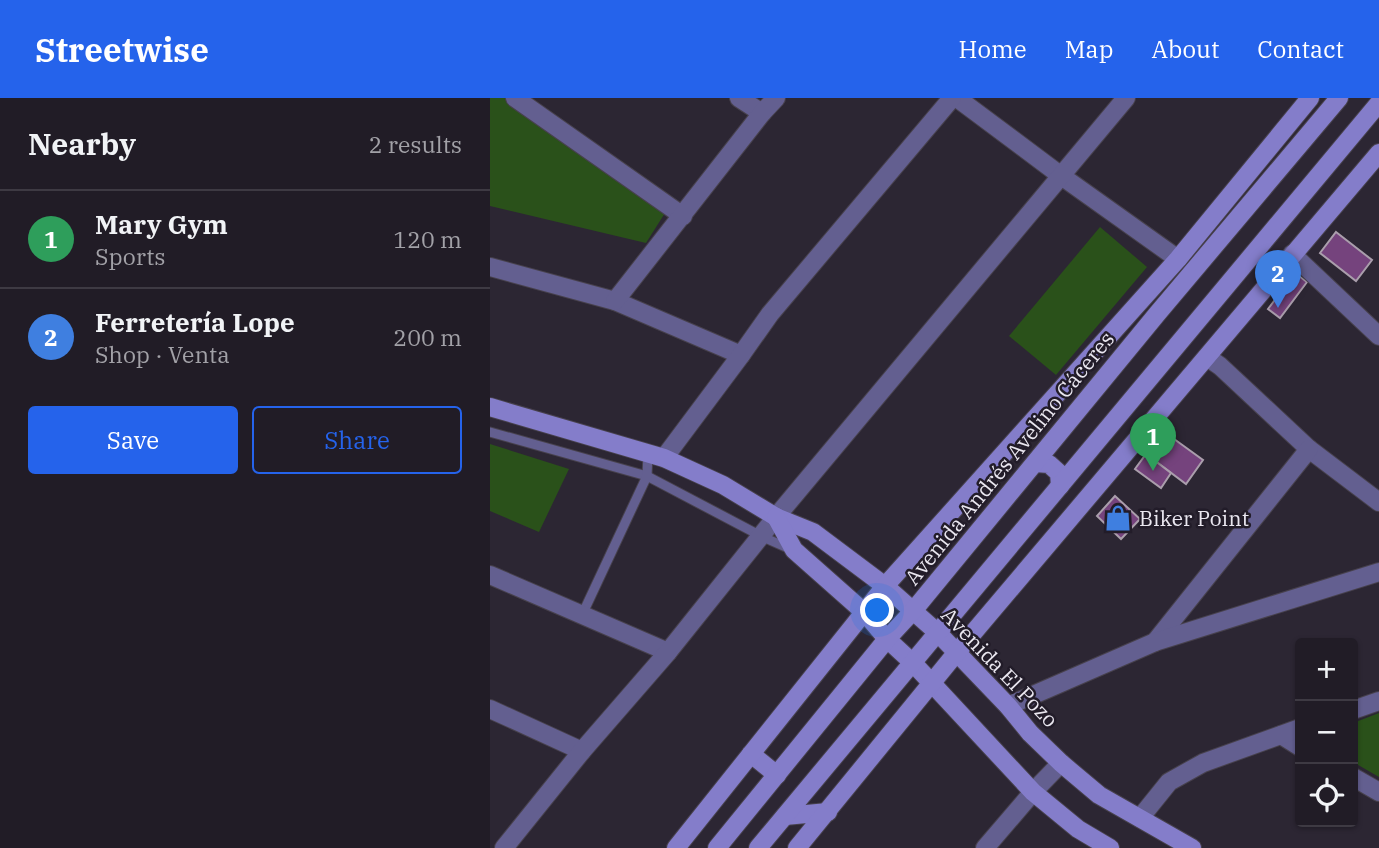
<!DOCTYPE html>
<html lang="en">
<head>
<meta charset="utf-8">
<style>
  body { margin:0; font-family:"IBM Plex Serif",serif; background:#29252e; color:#f1f3f6 }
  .controls { position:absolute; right:21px; bottom:21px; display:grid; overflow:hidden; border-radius:7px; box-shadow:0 2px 5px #0004 }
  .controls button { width:63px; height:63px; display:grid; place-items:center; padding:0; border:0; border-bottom:2px solid #3e3a43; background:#211c26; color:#f1f3f6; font:35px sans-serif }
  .you { position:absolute; left:388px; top:513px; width:24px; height:24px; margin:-18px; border:5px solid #fff; border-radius:50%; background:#1a73e8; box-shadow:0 0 0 10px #1a73e833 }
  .badge { display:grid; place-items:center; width:46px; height:46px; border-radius:50%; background:#2563eb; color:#fff; font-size:23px; font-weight:700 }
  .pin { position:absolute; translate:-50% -58px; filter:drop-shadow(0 2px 4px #0008) }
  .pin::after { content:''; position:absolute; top:37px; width:24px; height:21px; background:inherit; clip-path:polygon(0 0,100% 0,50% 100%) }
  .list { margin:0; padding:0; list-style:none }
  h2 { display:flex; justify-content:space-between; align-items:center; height:91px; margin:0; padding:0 28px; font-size:30px }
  h2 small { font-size:23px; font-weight:400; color:#a2a1a7 }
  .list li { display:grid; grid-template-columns:46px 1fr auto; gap:21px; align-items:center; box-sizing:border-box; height:98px; padding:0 28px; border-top:2px solid #3e3a43 }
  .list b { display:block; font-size:26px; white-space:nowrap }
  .list p { margin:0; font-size:23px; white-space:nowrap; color:#a2a1a7 }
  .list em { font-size:23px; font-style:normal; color:#a2a1a7 }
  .actions { display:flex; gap:14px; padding:21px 28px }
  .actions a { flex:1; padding:16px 0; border:2px solid #2563eb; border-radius:7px; text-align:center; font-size:24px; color:#2563eb }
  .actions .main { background:#2563eb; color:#fff }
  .icon { flex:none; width:38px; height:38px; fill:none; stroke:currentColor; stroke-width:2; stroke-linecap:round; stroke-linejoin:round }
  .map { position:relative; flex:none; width:889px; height:750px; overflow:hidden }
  header { display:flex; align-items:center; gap:42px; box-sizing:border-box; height:98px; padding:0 35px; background:#2563eb; color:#fff }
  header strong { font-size:33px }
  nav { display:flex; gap:38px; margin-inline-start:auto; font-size:24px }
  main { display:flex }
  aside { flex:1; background:#211c26 }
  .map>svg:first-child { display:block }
  .green { fill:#2a511a }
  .building { fill:#75437d; stroke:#aa9eac; stroke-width:2 }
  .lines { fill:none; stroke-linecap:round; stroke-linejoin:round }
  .lane-casing { stroke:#47414d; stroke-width:11 }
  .street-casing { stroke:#47414d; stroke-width:20 }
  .secondary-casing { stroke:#47414d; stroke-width:20 }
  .lane { stroke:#635f90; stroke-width:9 }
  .street { stroke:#635f90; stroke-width:18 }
  .secondary { stroke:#847dca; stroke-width:18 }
  .labels { text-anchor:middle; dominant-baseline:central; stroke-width:5; stroke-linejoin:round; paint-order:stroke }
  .street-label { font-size:21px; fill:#eae7f0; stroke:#221c29 }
  .poi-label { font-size:21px; fill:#eae7f0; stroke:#221c29; text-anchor:start }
</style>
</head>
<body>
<header>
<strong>Streetwise</strong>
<nav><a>Home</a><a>Map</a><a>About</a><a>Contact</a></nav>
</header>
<main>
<aside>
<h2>Nearby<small>2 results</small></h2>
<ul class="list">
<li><span class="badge" style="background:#2e9e5b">1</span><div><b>Mary Gym</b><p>Sports</p></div><em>120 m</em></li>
<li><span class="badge" style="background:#3f7fe0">2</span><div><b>Ferretería Lope</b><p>Shop · Venta</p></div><em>200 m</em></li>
</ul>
<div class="actions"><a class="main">Save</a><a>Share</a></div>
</aside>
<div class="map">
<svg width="889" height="750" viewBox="0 0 889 750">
  <rect width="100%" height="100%" fill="#2c2633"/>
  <g class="green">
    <polygon points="0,0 17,0 175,115 156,145 0,108"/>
    <polygon points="610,129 657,169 566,277 519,238"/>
    <polygon points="0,346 79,371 49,434 0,413"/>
    <polygon points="889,615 889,679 863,664 863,625"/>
  </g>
  <g class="building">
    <polygon points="846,134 882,162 866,183 830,155"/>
    <polygon points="805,175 817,184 790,220 778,211"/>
    <polygon points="673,333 713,362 696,386 656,356"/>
    <polygon points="656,356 681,375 671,390 645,371"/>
    <polygon points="625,398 650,421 631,441 607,418"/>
  </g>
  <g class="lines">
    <g class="lane-casing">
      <g id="lane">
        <polyline points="0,334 157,378 271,438 300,451"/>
        <polyline points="92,517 157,378 158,355"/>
      </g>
    </g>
    <g class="street-casing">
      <g id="street">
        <polyline points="25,0 193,118"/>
        <polyline points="249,0 272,15"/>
        <polyline points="467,0 570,77 688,161"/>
        <polyline points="802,156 889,238"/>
        <polyline points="0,169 125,203 251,257"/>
        <polyline points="125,203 272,15 286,0"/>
        <polyline points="717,259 730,268 819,351 889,404"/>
        <polyline points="174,360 251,257 280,216 462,0"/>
        <polyline points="0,477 178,554"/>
        <polyline points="665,544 819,351"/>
        <polyline points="518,608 665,544 889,474"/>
        <polyline points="0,611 92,653"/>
        <polyline points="863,612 889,603"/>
        <polyline points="791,637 810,649"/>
        <polyline points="863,679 889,694"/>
        <polyline points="650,720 679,684 713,665 810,630"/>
        <polyline points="14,750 92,653 178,554 286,419 636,0"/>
        <polyline points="495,750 543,694 571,665"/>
      </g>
    </g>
    <g class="secondary-casing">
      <g id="secondary">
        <polyline points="0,309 174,360 233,387 286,419 323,434 395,488 448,535 518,608 540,635 571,665 609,697 702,750"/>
        <polyline points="545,365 559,366 569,375 570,388"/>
        <polyline points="286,419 304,452 374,514 397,541 423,565 543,694 588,731 620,750"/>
        <polyline points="261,656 287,677"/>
        <polyline points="295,718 338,714"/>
        <polyline points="186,750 395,488 688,161 820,0"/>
        <polyline points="227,750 397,541 423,513 667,216 849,0"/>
        <polyline points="268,750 889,5"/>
        <polyline points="307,750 467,554 889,55"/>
      </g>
    </g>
    <use href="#lane" class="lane"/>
    <use href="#street" class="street"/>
    <use href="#secondary" class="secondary"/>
  </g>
  <defs>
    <g id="shop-bare" transform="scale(2.1)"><path d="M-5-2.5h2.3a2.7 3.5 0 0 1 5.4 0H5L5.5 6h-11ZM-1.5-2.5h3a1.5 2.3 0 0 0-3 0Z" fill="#3f7fe0" stroke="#221c29" stroke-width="2.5" paint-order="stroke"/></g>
  </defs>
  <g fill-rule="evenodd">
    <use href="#shop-bare" x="628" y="420"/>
  </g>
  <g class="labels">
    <g class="street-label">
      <text transform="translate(519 360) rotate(-51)">Avenida Andrés Avelino Cáceres</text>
      <text transform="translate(510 569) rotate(46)">Avenida El Pozo</text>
    </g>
    <g class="poi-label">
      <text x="649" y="420">Biker Point</text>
    </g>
  </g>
</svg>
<div class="controls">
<button>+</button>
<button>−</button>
<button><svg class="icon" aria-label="locate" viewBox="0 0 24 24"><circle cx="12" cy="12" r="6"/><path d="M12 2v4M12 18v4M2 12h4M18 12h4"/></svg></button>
</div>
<div class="you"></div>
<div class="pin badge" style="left:663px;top:373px;background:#2e9e5b">1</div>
<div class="pin badge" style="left:788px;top:210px;background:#3f7fe0">2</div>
</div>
</main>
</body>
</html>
